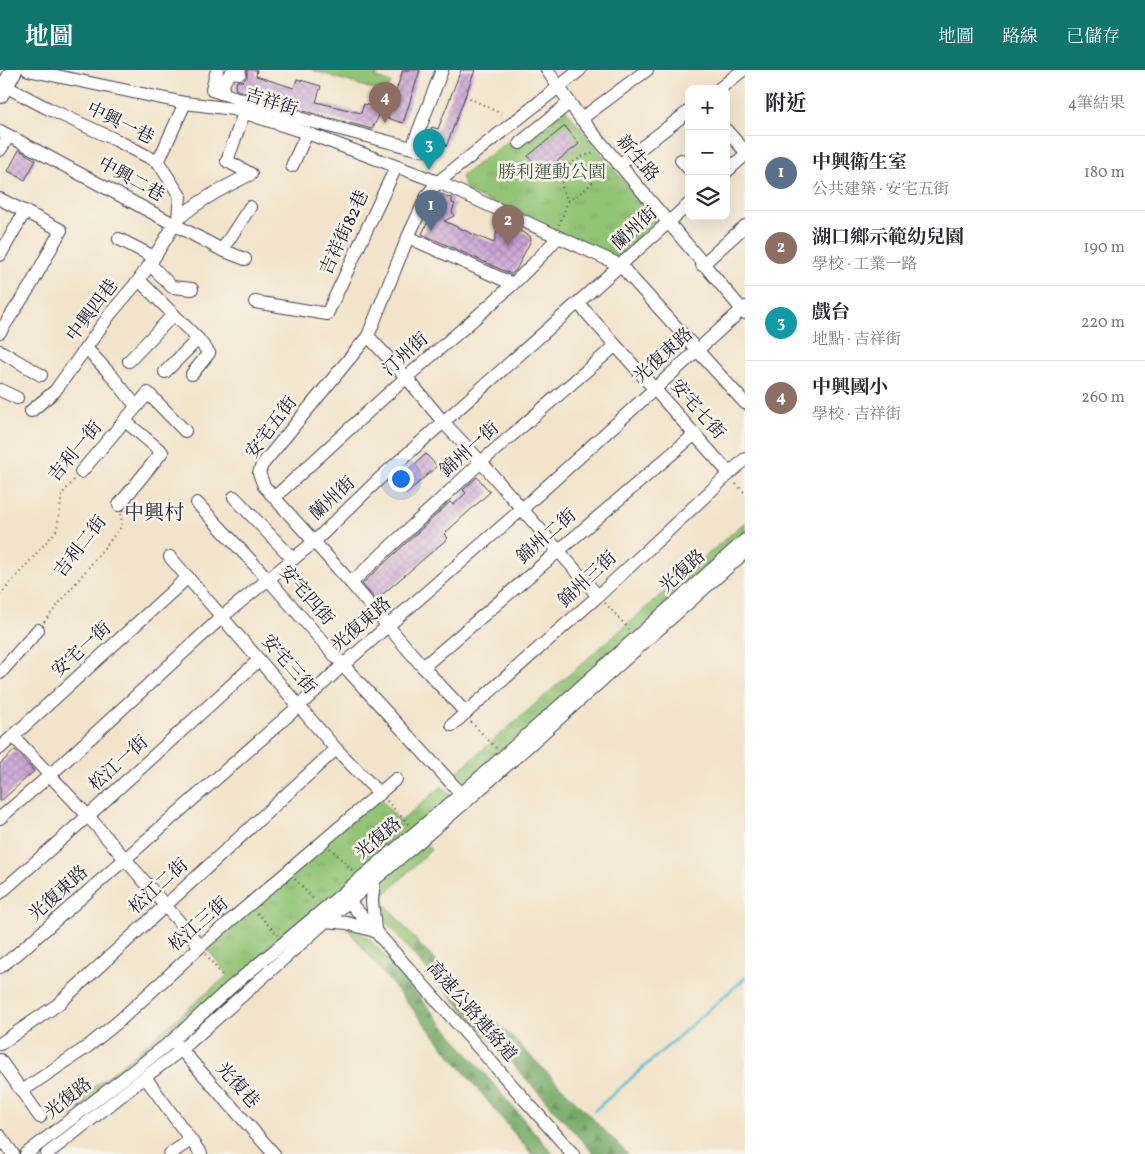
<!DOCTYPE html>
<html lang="zh-TW">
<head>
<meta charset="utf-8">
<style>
  body { margin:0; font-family:Vollkorn,"Noto Serif TC",serif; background:#f2f2f3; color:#2b2b33 }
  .controls { position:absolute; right:15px; top:15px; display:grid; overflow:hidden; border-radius:10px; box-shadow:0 5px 20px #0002 }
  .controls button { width:45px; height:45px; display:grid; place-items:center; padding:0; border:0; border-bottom:1px solid #e1e1e2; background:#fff; color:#2b2b33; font:25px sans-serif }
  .you { position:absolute; left:400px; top:408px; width:18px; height:18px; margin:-12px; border:4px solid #fff; border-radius:50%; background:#1a73e8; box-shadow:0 0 0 8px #1a73e833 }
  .badge { display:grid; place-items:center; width:32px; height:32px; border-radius:50%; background:#0f766e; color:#fff; font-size:16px; font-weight:700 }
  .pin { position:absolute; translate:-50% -41px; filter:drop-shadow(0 1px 2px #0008) }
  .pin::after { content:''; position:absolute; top:26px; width:18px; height:15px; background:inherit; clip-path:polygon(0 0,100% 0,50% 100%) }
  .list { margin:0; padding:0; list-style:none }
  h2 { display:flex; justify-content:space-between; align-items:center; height:65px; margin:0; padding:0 20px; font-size:21px }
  h2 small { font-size:16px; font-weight:400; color:#7c7c81 }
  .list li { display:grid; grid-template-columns:32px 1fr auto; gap:15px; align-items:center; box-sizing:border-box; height:75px; padding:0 20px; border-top:1px solid #e1e1e2 }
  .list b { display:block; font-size:19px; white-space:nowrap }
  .list p { margin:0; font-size:16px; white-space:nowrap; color:#7c7c81 }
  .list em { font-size:16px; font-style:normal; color:#7c7c81 }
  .icon { flex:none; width:28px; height:28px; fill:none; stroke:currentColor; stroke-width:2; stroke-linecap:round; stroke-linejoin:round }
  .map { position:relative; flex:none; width:745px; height:1084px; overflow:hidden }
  header { display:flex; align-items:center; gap:30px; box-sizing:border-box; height:70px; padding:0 25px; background:#0f766e; color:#fff }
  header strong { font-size:24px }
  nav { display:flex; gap:28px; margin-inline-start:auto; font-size:18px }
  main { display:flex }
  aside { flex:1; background:#fff }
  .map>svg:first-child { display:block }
  .grass { fill:#92c474; stroke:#5a7358 }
  .forest { fill:url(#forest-firs); stroke:#4c6650 }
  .park { fill:url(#park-tufts); stroke:#5a7358 }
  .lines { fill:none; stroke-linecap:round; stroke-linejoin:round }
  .stream { stroke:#54bdd1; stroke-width:2.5 }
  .building { fill:url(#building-cross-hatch) }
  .minor-casing { stroke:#413f50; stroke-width:14 }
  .major-casing { stroke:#413f50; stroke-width:18 }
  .path { stroke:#413f50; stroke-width:2; stroke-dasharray:1 4; stroke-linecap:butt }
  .minor { stroke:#fff; stroke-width:12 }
  .major { stroke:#fff; stroke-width:16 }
  .labels { text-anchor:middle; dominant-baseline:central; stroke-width:5; stroke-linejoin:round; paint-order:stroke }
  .street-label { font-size:18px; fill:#22223b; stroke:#f7f3e8 }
  .park-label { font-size:18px; fill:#495b4f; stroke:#f7f3e8 }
  .quarter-label { font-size:20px; fill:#22223b; stroke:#f7f3e8 }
</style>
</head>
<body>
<header>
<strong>地圖</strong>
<nav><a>地圖</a><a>路線</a><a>已儲存</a></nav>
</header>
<main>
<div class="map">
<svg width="745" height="1084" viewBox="0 0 745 1084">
  <defs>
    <pattern id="forest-firs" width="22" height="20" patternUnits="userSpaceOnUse" patternTransform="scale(1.25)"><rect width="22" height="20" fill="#75aa66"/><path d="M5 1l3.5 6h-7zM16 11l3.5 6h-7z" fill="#608a55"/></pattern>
    <pattern id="park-tufts" width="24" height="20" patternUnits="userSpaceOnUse" patternTransform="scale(1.25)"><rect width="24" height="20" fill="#92c474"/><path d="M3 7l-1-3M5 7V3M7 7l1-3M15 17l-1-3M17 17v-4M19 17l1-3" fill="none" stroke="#7ea865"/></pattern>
    <pattern id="building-cross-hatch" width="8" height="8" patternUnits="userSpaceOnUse" patternTransform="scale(1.25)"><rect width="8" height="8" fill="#cba5d5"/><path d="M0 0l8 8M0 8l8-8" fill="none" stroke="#a486ae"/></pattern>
  </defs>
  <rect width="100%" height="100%" fill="#f7f3e8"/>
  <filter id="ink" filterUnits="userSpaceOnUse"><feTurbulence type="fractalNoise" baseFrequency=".02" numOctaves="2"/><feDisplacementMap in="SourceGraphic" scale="10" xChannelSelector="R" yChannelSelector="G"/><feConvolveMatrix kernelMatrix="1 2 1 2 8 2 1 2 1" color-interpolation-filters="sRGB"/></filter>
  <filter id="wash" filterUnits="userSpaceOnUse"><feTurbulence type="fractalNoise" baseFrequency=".0096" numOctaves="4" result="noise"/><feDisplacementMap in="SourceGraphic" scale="20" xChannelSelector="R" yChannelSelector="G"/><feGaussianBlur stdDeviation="1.12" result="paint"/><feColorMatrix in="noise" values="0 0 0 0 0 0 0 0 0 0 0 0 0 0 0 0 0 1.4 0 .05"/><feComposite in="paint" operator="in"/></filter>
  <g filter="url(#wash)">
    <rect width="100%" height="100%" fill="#f2e4ca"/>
    <g class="grass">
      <polygon points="312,0 385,0 375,7 391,13 385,23"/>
      <polygon points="425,772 431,780 384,825 384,833 419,874 411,882 381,845 377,834 378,820 382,809"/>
      <path d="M 347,858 C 367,861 379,880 392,895 L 383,903 Z"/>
    </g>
    <g class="forest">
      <polygon points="419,874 628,1084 594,1084 411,882"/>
      <polygon points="392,895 553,1084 531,1084 383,903"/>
    </g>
    <g class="park">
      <polygon points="560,33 656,151 617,187 467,122 461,106"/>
      <polygon points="745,452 745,467 468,714 457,702"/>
      <polygon points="442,716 452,726 234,913 70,1047 64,1040 117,999 228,905 205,876 379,727 400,752"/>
    </g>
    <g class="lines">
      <polyline class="stream" points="594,1041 745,908"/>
    </g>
    <g id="blocks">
      <g class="building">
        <polygon points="247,0 257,0 256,6 294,18 297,9 321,16 316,32 361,43 364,34 380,39 378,48 372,59 304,41 235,19 237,11 243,11 247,7"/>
        <polygon points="403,0 420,0 403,53 387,48"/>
        <polygon points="461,0 475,0 446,77 444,71 441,68 436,67 427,71 432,57 438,59"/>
        <polygon points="565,56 579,74 542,103 528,86"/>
        <polygon points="19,80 36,90 25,110 8,101"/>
        <polygon points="439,124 444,125 447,128 452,127 452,133 455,134 452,141 454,146 444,151 479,167 494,173 498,157 503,156 509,156 530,166 531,170 516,200 511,204 422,164 430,147 428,144"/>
        <polygon points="426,384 437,396 406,424 395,412"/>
        <polygon points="477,407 490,422 444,464 448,468 376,530 362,514 450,432 453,435 461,428 466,423 463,420"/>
        <polygon points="15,680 34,701 0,732 0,694"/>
      </g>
    </g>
  </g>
  <g filter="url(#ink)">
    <use href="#blocks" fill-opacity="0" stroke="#413f50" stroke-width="1"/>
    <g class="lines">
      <g class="minor-casing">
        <g id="minor">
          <polyline points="28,0 185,33 233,39 307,63 438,112 620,195 745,333"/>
          <polyline points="217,0 212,20 302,49 412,78 442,0"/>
          <polyline points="547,0 581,49 745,243"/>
          <polyline points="5,16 47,38 116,70 158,92 180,126 178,149 150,194 139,210 111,243 55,321 31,341"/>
          <polyline points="719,19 743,0"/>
          <polyline points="221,23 225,10 232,2 240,3"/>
          <polyline points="581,49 647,0"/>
          <polyline points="726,60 745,81"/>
          <polyline points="0,61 222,180 245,189"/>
          <polyline points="520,73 569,33"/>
          <path d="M 412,78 C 422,80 428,81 437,75"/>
          <polyline points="0,80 9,66"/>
          <polyline points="681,90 689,99"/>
          <polyline points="158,92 185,33"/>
          <polyline points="619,95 689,41"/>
          <polyline points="292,96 307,63"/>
          <polyline points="726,102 745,85"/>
          <polyline points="0,129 61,160 31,215 0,262"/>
          <path d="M 178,149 C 199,130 226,116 251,104 L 227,91 L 244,43"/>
          <polyline points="408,167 513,214"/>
          <polyline points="119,169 154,187"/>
          <polyline points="222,180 250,137"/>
          <polyline points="0,185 25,141"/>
          <polyline points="150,194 172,217 192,219"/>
          <polyline points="702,195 745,156"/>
          <polyline points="139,210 198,269 209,283 192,304"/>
          <polyline points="255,232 327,244 396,97"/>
          <polyline points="578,233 729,403"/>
          <polyline points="368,266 406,307 444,353 481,392 598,526"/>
          <polyline points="86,278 112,306 136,336"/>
          <polyline points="0,281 41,305"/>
          <polyline points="129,291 173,245"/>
          <polyline points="165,302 198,269"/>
          <polyline points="0,320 17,328"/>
          <polyline points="81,402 148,323 185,361"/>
          <polyline points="234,427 293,489"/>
          <path d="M 275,427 C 322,384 368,341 416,299 C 464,257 516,216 558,167"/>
          <polyline points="197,433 268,509 343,595 466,729"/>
          <polyline points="119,435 162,382 125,351"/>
          <polyline points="170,487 336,679 380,724"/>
          <polyline points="351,513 481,392 615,276"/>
          <polyline points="423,597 695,364"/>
          <polyline points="0,603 38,560"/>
          <polyline points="466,643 423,597 351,513 264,416 259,403 262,395 368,266 408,167 428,124 438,112 580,0"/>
          <polyline points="452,655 598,526 745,389"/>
          <polyline points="14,667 88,746 200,876"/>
          <polyline points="0,678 188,507"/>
          <polyline points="0,748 49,706 223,546 314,472 378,410 689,134"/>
          <polyline points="374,810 372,831 375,859"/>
          <polyline points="0,823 88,746 259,590"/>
          <polyline points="345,827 573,1084"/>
          <polyline points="326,851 347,853 375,861"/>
          <polyline points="0,897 16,885 300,635 343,595 522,439 745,237"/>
          <polyline points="0,974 57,935 336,679"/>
          <polyline points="176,974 274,1084"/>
          <polyline points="0,990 40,1047"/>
          <polyline points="145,1007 201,1084"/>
          <polyline points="22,1021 87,977 118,952 203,874 396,709"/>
          <polyline points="0,1066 13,1084"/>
          <polyline points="26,1084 173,970 231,917 461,724 745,470"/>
          <polyline points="47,1084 145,1007 181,980 326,851 468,730 745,482"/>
          <polyline points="170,1084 191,1070"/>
        </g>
      </g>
      <g class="major-casing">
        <polyline id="major" points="0,25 14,0"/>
      </g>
      <g class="path">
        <polyline points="465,26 504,45"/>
        <path d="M 568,131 C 583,121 601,111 602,91"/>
        <path d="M 559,155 L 568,131 C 564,124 560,115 562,107 C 565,94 584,84 596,83"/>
        <polyline points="736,414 745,423"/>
        <polyline points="0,525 57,460 62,424 75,409"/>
        <polyline points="605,533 629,559"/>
        <polyline points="44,552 122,456 121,444"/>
        <polyline points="471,652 497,679"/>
        <polyline points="387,731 409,755"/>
        <polyline points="330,778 353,801"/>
        <polyline points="295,809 315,831"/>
        <polyline points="257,843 278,865"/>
        <polyline points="206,884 224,908"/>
      </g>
      <use href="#minor" class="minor"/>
      <use href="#major" class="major"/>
    </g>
  </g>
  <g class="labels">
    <g class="street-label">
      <text transform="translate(271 33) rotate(18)">吉祥街</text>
      <text transform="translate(120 54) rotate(26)">中興一巷</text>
      <text transform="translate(637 89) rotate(50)">新生路</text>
      <text transform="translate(131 110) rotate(29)">中興二巷</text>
      <text transform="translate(635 159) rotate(-42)">蘭州街</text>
      <text transform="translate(345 163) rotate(-65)">吉祥街82巷</text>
      <text transform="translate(93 241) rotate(-53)">中興四巷</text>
      <text transform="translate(406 285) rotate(-42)">汀州街</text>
      <text transform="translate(664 286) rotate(-42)">光復東路</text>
      <text transform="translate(697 340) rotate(49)">安宅七街</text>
      <text transform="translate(272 358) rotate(-53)">安宅五街</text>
      <text transform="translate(470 380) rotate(-42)">錦州一街</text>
      <text transform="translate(76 382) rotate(-50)">吉利一街</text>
      <text transform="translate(333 429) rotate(-43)">蘭州街</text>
      <text transform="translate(547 467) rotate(-41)">錦州二街</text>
      <text transform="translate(81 477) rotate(-52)">吉利二街</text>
      <text transform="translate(683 502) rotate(-42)">光復路</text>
      <text transform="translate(588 510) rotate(-43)">錦州三街</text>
      <text transform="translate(306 526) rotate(49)">安宅四街</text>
      <text transform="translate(362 555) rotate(-41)">光復東路</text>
      <text transform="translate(82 580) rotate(-42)">安宅一街</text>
      <text transform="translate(288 595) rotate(49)">安宅三街</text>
      <text transform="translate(119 694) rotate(-42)">松江一街</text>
      <text transform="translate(379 769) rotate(-40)">光復路</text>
      <text transform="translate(159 817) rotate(-42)">松江二街</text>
      <text transform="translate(59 824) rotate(-42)">光復東路</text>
      <text transform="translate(199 855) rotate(-41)">松江三街</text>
      <text transform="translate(471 942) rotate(49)">高速公路連絡道</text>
      <text transform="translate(237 1016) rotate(48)">光復巷</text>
      <text transform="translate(69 1029) rotate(-38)">光復路</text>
    </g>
    <g class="park-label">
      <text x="552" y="103">勝利運動公園</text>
    </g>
    <g class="quarter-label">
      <text x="154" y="444">中興村</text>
    </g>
  </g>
</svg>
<div class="controls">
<button>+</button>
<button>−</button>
<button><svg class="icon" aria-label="layers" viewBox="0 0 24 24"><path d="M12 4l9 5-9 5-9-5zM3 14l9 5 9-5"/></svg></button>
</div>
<div class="you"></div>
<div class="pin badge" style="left:431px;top:161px;background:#5c6f8a">1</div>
<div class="pin badge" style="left:508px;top:176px;background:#8d6e63">2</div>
<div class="pin badge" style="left:429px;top:100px;background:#0f9aa8">3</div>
<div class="pin badge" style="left:385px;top:53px;background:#8d6e63">4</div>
</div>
<aside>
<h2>附近<small>4筆結果</small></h2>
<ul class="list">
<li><span class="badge" style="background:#5c6f8a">1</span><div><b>中興衛生室</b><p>公共建築 · 安宅五街</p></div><em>180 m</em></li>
<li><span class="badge" style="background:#8d6e63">2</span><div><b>湖口鄉示範幼兒園</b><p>學校 · 工業一路</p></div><em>190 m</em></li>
<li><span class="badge" style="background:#0f9aa8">3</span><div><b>戲台</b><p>地點 · 吉祥街</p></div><em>220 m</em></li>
<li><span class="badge" style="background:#8d6e63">4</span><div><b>中興國小</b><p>學校 · 吉祥街</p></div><em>260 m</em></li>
</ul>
</aside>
</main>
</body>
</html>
